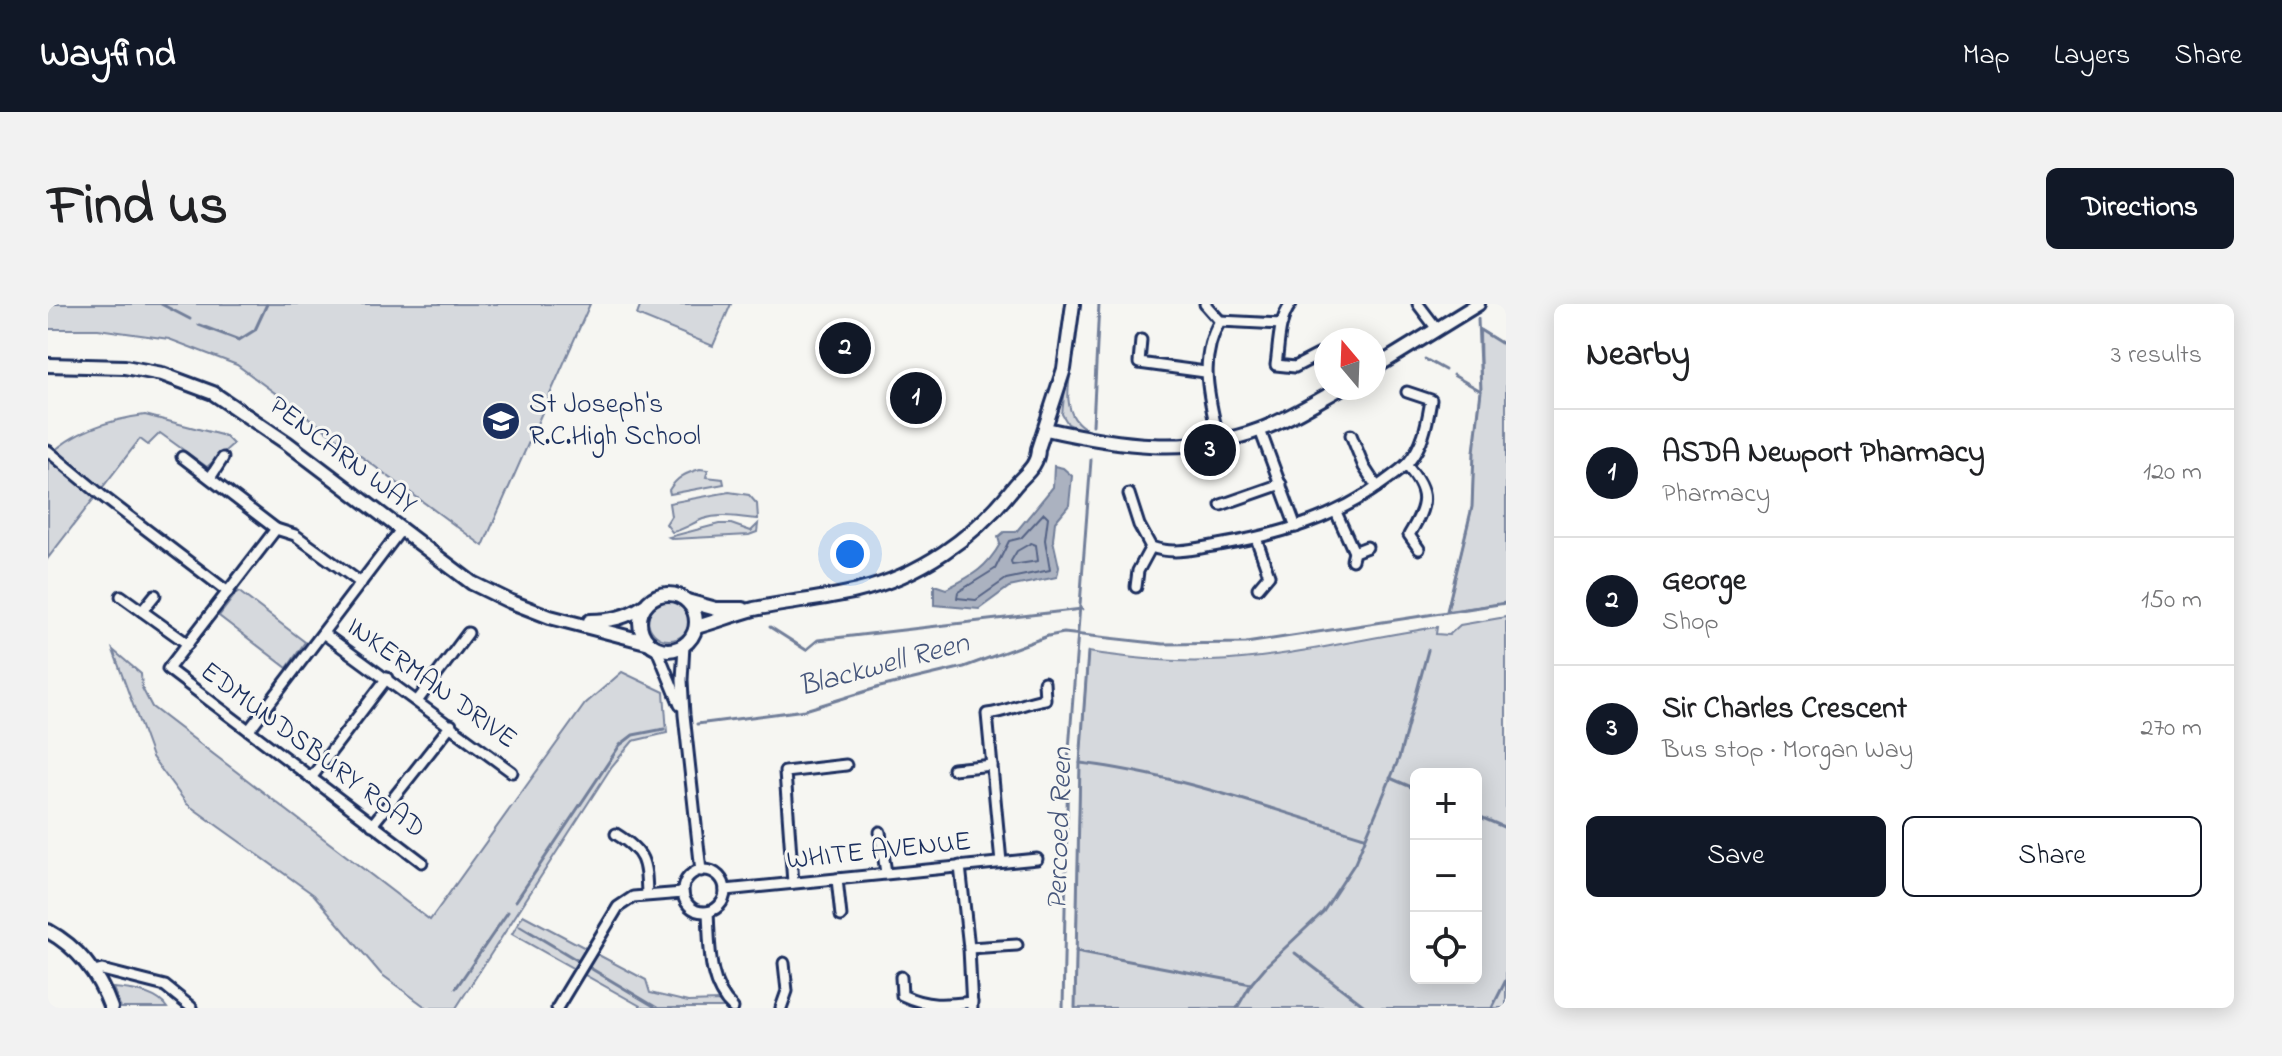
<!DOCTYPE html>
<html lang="en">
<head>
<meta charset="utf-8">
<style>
  body { margin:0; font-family:"Indie Flower",sans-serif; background:#f2f2f2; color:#202124 }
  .controls { position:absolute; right:24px; bottom:24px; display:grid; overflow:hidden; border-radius:12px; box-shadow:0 4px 20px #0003 }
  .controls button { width:72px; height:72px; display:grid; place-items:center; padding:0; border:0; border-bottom:2px solid #e0e0e0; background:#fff; color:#202124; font:40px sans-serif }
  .compass { position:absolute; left:1266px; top:24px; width:72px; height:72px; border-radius:50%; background:#fff; box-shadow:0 4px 20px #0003; rotate:341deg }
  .you { position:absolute; left:802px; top:250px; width:28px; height:28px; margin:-20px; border:6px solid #fff; border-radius:50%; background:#1a73e8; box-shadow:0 0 0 12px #1a73e833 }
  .badge { display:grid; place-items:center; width:52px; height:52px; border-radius:50%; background:#111827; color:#fff; font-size:26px; font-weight:700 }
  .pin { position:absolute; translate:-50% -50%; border:4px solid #fff; box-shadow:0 2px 8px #0006 }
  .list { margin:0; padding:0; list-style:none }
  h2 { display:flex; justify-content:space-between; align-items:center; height:104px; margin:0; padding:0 32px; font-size:34px }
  h2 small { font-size:26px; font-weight:400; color:#757577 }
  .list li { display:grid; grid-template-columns:52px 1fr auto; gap:24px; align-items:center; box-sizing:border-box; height:128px; padding:0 32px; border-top:2px solid #e0e0e0 }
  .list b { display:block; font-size:30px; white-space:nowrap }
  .list p { margin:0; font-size:26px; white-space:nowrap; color:#757577 }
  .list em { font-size:26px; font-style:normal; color:#757577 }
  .actions { display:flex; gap:16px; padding:24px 32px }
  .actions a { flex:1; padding:18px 0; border:2px solid #111827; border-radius:12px; text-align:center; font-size:28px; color:#111827 }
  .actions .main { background:#111827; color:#fff }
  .icon { flex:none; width:44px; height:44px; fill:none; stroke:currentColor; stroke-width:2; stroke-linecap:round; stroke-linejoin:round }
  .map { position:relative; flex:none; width:1458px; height:704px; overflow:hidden; border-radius:12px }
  header { display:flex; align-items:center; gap:48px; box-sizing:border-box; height:112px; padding:0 40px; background:#111827; color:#fff }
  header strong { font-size:38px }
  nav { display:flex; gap:44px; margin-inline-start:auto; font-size:28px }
  .intro { display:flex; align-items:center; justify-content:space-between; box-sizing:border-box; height:192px; padding:0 48px }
  h1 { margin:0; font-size:56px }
  .button { padding:20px 36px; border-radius:12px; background:#111827; color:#fff; font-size:28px; font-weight:700 }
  main { display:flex; gap:48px; padding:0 48px }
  aside { flex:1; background:#fff; border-radius:12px; box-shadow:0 4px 20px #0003 }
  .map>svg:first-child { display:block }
  .green { fill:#d6d9dd; stroke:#78849e; stroke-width:2; fill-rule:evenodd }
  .water { fill:#abb2c0; stroke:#717e99; stroke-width:2 }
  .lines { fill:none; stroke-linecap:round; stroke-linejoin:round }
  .shore { stroke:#556385; stroke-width:2 }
  .stream { stroke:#717e99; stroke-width:3 }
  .street-casing { stroke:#1b2f5e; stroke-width:15 }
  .secondary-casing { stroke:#1b2f5e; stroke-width:18 }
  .street { stroke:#f6f6f2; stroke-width:9 }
  .secondary { stroke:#f6f6f2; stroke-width:12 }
  .labels { text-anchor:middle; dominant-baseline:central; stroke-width:6; stroke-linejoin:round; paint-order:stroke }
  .poi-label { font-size:28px; fill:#1b2f5e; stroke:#f6f6f2; text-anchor:start }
  .street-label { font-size:28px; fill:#1b2f5e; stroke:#f6f6f2 }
  .water-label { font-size:30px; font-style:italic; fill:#46567b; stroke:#f6f6f2 }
</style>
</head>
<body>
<header>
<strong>Wayfind</strong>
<nav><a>Map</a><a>Layers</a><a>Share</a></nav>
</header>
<div class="intro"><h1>Find us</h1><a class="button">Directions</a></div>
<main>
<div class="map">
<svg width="1458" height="704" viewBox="0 0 1458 704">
  <rect width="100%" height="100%" fill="#f6f6f2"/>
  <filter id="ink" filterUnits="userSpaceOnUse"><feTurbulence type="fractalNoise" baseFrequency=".0125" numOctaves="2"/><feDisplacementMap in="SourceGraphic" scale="16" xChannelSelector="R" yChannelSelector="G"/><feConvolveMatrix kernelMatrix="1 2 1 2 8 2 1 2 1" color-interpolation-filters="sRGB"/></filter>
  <g filter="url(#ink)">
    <g class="green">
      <polygon points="0,0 542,0 435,242 189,61 121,35 50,25 0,25"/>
      <polygon points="593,0 683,0 665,42 589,11"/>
      <path d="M 1027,0 L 1031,0 C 1030,13 1029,26 1028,39 C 1024,66 1007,112 1041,126 L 1040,129 L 1020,120 L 1014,110 Z"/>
      <polygon points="1432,26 1458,42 1458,299 1399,307 1424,203 1426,148 1433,87"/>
      <path d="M 97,111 L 177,132 L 185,140 L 159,163 L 112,129 L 100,141 L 92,135 L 0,254 L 0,153 C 23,128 64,115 97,111 Z"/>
      <path d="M 652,165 L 660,166 L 658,173 L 675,175 L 676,180 L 622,190 L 621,186 C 629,173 638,169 652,165 Z"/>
      <path d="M 681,188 L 701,191 L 709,200 L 710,215 C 691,214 674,209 655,215 C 644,219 636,226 624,228 L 618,220 L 623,212 L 621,199 Z"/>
      <polygon points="671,220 683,220 703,227 710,220 709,228 701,231 625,235 621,233"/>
      <polygon points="190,287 257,338 239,364 171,312"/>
      <circle cx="621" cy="315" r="21"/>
      <path d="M 1458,313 L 1458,704 L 1027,704 L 1032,459 L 1040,348 C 1080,354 1122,359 1163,357 C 1239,354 1314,334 1389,323 L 1388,330 L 1401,331 L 1412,321 ZM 1368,470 L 1428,470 L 1428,674 L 1368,674 Z"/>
      <polygon points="65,346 93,370 94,384 104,403 382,616 537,400 574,368 616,388 619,429 585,437 564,462 408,704 379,704 333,670 266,591 139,500 104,453"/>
      <polygon points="475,611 598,676 602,689 640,698 671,697 679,704 596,704 464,630"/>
      <path d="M 65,684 C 82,685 109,688 119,704 L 73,704 Z"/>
    </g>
    <path class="water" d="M 1006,162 L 1015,164 L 1024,172 L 1021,201 L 1007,218 L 1005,236 L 1011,263 L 1009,273 L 961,283 L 931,305 L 886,301 L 886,281 L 898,285 C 923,272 938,265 952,240 L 950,233 L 956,228 L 968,228 L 1005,183 Z"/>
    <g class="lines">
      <g class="shore">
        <polygon points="996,209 1000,213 997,236 1002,266 958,275 928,296 909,294 910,288 947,265 961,237 973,234"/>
        <polygon points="983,239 988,241 990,257 964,261 963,257 969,247"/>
      </g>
      <g class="stream">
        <polyline points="113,0 142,15"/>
        <polyline points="151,21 191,36 207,26 219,0"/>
        <polyline points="1432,26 1458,42"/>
        <polyline points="1377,55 1397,66"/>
        <polyline points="1405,71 1433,87"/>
        <polyline points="1045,121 1051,0"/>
        <polyline points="1399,307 1424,203 1426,148 1433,87 1430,15"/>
        <polyline points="722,323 758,346 770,336 1034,305"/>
        <polyline points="649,420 757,406 832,383 916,363 1000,332 1016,329 1115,340 1198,339 1458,299"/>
        <path d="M 1032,459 C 1128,470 1223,505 1316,533"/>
        <polyline points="1342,474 1368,485"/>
        <polyline points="1428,511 1458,524"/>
        <polyline points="468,597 572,441 585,431 616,425"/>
        <polyline points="472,622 609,704"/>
        <polyline points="1028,647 1203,680"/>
        <polyline points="1247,649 1319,704"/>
        <polyline points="408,684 460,608"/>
        <polyline points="1015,704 1020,459 1043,156"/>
        <polyline points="1027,704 1032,459 1040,348"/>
        <polyline points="1189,704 1203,680 1220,660 1275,608 1307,559 1351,454 1380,346"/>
        <polyline points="1444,704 1458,676"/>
      </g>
      <g class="street-casing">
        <g id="street">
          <polyline points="1157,0 1172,17"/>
          <path d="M 1243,0 C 1230,16 1231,42 1228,61 L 1247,63 L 1278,47"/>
          <polyline points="1370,0 1389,25"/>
          <polyline points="1093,36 1091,59 1157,68"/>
          <polyline points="1212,126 1248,223"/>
          <polyline points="1303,131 1316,163 1329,183"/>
          <path d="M 1171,137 C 1162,96 1149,56 1172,17 L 1234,20"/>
          <polyline points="0,147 53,191 180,288"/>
          <polyline points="134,153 228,225"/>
          <path d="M 1358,161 C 1383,189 1379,201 1361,231 L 1371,245"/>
          <polyline points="162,174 175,154"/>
          <polyline points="1081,190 1091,221 1103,243"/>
          <polyline points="1173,201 1233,180"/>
          <polyline points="1288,208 1306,248"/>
          <polyline points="1208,234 1221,271 1210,284"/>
          <path d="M 1103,243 C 1125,251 1147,245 1170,241 C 1229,231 1287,215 1336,178 C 1344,172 1353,166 1360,159 C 1376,140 1379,119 1383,96 L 1359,88"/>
          <polyline points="1304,256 1306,248 1319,243"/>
          <polyline points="313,279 247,231 228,225 120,365 374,558"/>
          <polyline points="1088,283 1090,267 1103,243"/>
          <polyline points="73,292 140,340"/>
          <polyline points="94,307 107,291"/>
          <polyline points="275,329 464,468"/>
          <polyline points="636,341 634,376 636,411 653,567"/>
          <polyline points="608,343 632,401"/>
          <polyline points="370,396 420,329"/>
          <polyline points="201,426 352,227"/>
          <polyline points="905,465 944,461"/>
          <polyline points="263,474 339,374"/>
          <polyline points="324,521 403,421"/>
          <polyline points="832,528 838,569"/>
          <path d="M 568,530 C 597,548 598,557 599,591"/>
          <path d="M 953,558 L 939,410 C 959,408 976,398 997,395 L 996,378"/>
          <polyline points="912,562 921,644 924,704"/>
          <circle cx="656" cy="587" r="21"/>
          <polyline points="789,575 793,612"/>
          <polyline points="745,579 737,468 798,461"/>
          <polyline points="677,586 989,555"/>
          <path d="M 660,608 C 662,641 659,680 685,704"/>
          <polyline points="921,644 969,641"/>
          <polyline points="46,668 54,666 117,682 143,703"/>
          <path d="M 853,673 L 854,691 C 879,703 897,701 924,698"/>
          <polyline points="509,704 570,603 585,593 635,589"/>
          <polyline points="733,704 739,687 736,659"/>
        </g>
      </g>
      <g class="secondary-casing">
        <g id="secondary">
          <polyline points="0,61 77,63 114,70 165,89 239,139 424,279 461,297 502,313 602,339"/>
          <polyline points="1326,64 1430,0"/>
          <path d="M 998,125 C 1069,141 1141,152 1211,126 C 1239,116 1266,99 1293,84"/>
          <circle cx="620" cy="318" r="28"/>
          <polyline points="639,297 668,305 695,305"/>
          <path d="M 542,317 C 563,317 579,313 596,302"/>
          <path d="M 648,323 C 667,318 687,310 706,305 C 740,298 775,295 809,287 C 871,272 926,234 965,184 C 975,171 990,163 990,145 L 1016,65 L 1025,0"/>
          <path d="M 0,627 C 31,644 51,671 63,704"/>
        </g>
      </g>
      <use href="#street" class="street"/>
      <use href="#secondary" class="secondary"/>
    </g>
  </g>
  <defs>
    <g id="school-disc" transform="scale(2)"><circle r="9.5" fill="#1b2f5e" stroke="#f6f6f2"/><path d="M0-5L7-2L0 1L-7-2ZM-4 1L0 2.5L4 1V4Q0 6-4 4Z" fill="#fff"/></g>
  </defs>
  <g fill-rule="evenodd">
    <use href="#school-disc" x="453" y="117"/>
  </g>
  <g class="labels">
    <g class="poi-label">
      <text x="481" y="101">St Joseph's<tspan x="481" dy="32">R.C.High School</tspan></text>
    </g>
    <g class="street-label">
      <text transform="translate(294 152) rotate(37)">PENCARN WAY</text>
      <text transform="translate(383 380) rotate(36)">INKERMAN DRIVE</text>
      <text transform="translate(264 447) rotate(37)">EDMUNDSBURY ROAD</text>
      <text transform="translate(831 548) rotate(-6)">WHITE AVENUE</text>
    </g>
    <g class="water-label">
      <text transform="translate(836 362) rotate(-15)">Blackwell Reen</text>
      <text transform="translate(1013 525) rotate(-88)">Percoed Reen</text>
    </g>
  </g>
</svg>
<div class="controls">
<button>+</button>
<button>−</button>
<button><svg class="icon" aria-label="locate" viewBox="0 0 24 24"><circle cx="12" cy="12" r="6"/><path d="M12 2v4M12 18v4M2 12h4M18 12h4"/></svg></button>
</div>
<svg class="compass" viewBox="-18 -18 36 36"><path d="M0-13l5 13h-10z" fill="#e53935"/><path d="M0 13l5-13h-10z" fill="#757577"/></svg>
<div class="you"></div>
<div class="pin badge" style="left:868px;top:94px">1</div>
<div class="pin badge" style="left:797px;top:44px">2</div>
<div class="pin badge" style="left:1162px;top:146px">3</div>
</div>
<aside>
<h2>Nearby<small>3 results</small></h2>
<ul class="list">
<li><span class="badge">1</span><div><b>ASDA Newport Pharmacy</b><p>Pharmacy</p></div><em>120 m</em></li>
<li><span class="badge">2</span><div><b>George</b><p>Shop</p></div><em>150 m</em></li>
<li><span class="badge">3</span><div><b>Sir Charles Crescent</b><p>Bus stop · Morgan Way</p></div><em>270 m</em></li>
</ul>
<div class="actions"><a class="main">Save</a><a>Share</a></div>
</aside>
</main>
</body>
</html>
